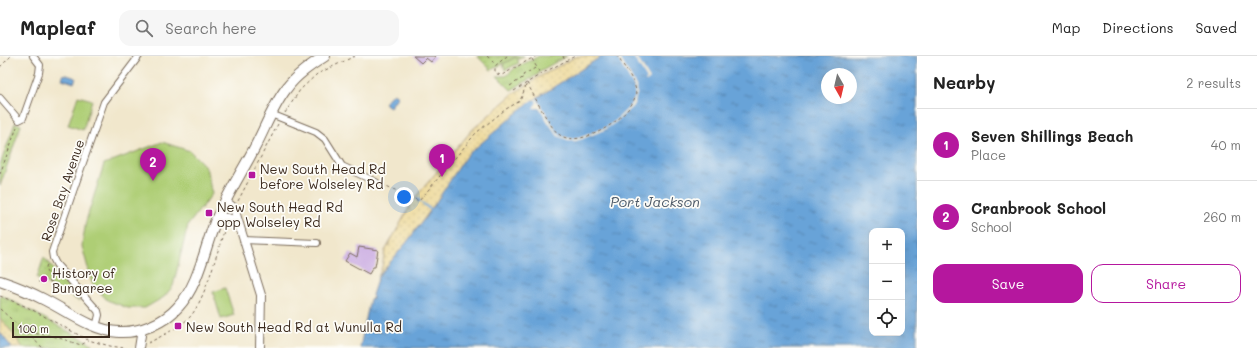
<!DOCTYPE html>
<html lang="en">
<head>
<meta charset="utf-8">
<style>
  body { margin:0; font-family:Mali,sans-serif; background:#f6f6f6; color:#222 }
  .controls { position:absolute; right:12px; bottom:12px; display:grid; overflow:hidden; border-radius:8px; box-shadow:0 4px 16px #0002 }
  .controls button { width:36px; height:36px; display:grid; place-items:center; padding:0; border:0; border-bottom:1px solid #e0e0e0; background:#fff; color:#222; font:20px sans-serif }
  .compass { position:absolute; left:821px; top:12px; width:36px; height:36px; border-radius:50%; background:#fff; box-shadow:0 4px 16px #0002; rotate:172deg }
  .scale { position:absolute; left:12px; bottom:10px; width:98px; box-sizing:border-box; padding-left:4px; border:2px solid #3b2a1e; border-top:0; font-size:11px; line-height:14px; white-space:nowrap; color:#3b2a1e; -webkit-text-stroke:3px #fdfcf7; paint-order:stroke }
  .you { position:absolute; left:404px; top:141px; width:14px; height:14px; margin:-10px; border:3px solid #fff; border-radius:50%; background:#1a73e8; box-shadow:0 0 0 6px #1a73e833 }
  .badge { display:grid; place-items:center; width:26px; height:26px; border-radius:50%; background:#b5179e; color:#fff; font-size:13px; font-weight:700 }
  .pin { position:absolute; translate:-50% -33px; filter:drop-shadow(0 1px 2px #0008) }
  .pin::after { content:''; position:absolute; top:21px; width:14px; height:12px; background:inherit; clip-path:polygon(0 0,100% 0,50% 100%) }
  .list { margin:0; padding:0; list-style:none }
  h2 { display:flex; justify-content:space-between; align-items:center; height:52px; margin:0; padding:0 16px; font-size:17px }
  h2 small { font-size:13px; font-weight:400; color:#767676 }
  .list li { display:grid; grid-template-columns:26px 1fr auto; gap:12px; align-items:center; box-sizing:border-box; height:72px; padding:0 16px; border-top:1px solid #e0e0e0 }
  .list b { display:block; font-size:15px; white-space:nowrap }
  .list p { margin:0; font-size:13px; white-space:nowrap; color:#767676 }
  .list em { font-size:13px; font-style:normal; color:#767676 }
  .actions { display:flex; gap:8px; padding:12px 16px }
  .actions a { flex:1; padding:9px 0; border:1px solid #b5179e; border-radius:12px; text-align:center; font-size:14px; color:#b5179e }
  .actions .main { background:#b5179e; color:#fff }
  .icon { flex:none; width:22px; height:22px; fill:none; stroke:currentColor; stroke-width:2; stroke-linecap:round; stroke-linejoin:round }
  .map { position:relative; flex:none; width:917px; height:292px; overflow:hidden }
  header { display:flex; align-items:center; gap:24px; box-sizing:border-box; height:56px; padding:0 20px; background:#fff; border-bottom:1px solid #e0e0e0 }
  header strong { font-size:19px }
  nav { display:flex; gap:22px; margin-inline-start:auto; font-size:14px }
  .search { width:280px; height:36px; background:#f6f6f6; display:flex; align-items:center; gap:10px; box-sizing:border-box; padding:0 14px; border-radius:12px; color:#767676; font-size:15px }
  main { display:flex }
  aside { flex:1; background:#fff }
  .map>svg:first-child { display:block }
  .grass { fill:url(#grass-tufts); stroke:#747c4a }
  .sand { fill:url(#sand-dots); stroke:#94825e }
  .garden { fill:url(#garden-dots); stroke:#747c4a }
  .pitch { fill:#aece75; stroke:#747c4a }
  .water { fill:url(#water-ripples); stroke:#52667b; fill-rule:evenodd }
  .pier { fill:#f1e7cc }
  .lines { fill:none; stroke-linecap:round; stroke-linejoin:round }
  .stream { stroke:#68a3d8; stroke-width:2 }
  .building { fill:#caace2 }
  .minor-casing { stroke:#7b6c5b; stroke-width:8 }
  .tertiary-casing { stroke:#7b6c5b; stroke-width:10 }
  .primary-casing { stroke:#7b6c5b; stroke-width:12 }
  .path { stroke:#7b6c5b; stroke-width:1; stroke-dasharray:3 3; stroke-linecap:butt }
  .minor { stroke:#fff; stroke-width:6 }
  .tertiary { stroke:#fff; stroke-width:8 }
  .primary { stroke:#fff; stroke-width:10 }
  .poi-dot { fill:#b5179e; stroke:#fdfcf7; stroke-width:1.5 }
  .labels { text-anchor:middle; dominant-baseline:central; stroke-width:3.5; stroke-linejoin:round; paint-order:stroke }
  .poi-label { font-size:13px; fill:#3b2a1e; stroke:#fdfcf7; text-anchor:start }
  .street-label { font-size:13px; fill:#3b2a1e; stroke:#fdfcf7 }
  .water-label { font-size:14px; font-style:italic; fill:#4d5a68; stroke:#fdfcf7 }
</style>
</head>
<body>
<header>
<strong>Mapleaf</strong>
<div class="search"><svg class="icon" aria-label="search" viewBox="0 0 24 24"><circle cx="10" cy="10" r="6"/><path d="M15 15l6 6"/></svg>Search here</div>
<nav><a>Map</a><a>Directions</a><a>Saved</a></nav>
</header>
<main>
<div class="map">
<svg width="917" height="292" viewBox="0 0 917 292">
  <defs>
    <pattern id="grass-tufts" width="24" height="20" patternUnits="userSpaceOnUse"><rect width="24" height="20" fill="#aece75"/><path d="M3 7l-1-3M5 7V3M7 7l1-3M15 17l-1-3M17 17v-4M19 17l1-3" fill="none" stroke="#97b165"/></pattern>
    <pattern id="sand-dots" width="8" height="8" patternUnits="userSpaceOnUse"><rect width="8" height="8" fill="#eeda9e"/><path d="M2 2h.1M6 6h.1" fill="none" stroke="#cdbb88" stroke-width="1.8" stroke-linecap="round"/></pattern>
    <pattern id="garden-dots" width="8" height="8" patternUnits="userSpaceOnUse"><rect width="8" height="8" fill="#aece75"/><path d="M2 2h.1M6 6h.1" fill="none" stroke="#97b165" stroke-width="1.8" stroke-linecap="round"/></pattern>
    <pattern id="water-ripples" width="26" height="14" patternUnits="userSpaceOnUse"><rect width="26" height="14" fill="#68a3d8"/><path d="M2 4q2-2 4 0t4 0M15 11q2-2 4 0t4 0" fill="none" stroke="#5785af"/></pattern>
  </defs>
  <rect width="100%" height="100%" fill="#fdfcf7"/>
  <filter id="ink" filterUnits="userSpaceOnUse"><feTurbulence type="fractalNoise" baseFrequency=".025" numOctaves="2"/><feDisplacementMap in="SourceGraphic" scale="8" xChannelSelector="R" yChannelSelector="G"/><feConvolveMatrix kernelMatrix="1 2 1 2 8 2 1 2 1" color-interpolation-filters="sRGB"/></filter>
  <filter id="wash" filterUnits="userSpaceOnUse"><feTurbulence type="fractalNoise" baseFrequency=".012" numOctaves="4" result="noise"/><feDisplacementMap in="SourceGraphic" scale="16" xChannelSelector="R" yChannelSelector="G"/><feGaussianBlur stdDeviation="0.9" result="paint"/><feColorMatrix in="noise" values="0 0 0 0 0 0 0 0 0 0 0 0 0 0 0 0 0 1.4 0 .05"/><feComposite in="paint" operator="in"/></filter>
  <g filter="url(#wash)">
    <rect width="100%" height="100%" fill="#f1e7cc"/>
    <g class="grass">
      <polygon points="539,0 567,0 538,16 539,18 511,34 497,20 506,20 515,12"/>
      <polygon points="15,67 21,69 0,130 0,109"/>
      <polygon points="0,240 5,241 92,288 88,292 23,292 11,275 0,262"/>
    </g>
    <g class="sand">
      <polygon points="577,0 602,0 535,43 439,142 407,186 378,221 382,211 385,195 414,143 472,74 514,37 539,21"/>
      <polygon points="0,262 11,275 23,292 12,292 0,276"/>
    </g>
    <g class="garden">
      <polygon points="477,0 524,0 517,4 515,1 491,14"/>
      <polygon points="44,201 79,245 37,222"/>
    </g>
    <g class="pitch">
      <polygon points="516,1 519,7 505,14 503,8"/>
      <polygon points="78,40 92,44 83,74 68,69"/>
      <polygon points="162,86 190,95 206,111 212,138 188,169 173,230 164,241 145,252 128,252 107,244 92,227 82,190 86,165 104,108"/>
      <polygon points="225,232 234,259 221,263 213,236"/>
    </g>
    <g class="water">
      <path d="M 602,0 L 917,0 L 917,292 L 360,292 L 370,243 L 373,242 L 372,239 L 378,221 L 407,186 L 431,154 L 466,100 L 526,49 ZM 827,18 L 851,18 L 851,42 L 827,42 ZM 872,175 L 902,175 L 902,277 L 872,277 Z"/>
      <polygon points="64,18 76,22 74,27 62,23"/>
      <polygon points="393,37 398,40 390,51 384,47"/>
      <polygon points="0,276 12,292 0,292"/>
    </g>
    <g class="pier">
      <polygon points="616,0 619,0 636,30 637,37 635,46 632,51 616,66 604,74 582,83 575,85 568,84 558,80 548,66 540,52 533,52 537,46 535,43 537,42 557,76 561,80 573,83 579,82 606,71 615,65 629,51 635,41 634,31"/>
      <polygon points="633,0 636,0 650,23 646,26 645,25 647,23"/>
    </g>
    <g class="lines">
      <polyline class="stream" points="417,143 431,154"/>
    </g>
    <g id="blocks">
      <g class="building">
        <polygon points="413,0 436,0 431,6 426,2 421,7"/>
        <polygon points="359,191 378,194 375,211 373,211 369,218 345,205 350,197 357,201"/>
      </g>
    </g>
  </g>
  <g filter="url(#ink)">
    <use href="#blocks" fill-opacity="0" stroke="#7b6c5b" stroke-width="1"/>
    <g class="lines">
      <g class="minor-casing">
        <g id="minor">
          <polyline points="0,42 19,64 23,62 39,17 40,9 33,0"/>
          <polyline points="271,58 316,76 325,83 342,110 376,126"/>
          <polyline points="244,184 317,187"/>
          <polyline points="96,271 99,259 98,255 56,208 53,202 52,196 104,46 139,0"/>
        </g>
      </g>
      <g class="tertiary-casing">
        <g id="tertiary">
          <polyline points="225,145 234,152 261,239 260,292"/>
          <path d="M 215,166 C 225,160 230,160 239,169"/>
          <polyline points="139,292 142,273"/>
        </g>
      </g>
      <g class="primary-casing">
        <path id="primary" d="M 0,225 C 15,230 30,236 45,244 C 67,255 93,275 119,276 C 140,277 164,267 178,251 C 198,230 204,195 214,169 C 216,163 219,158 222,152 C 232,131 244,112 255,91 C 265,72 273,50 286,33 C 296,19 311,9 325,0"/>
      </g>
      <g class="path">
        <polyline points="487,0 495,8"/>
        <polyline points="507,0 495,10 495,15 497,18 502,19 536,0"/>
        <polyline points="563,0 565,5"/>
        <polyline points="532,3 540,17"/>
        <polyline points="0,11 11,0"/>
        <path d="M 527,27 C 534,39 550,73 560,79 C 580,94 636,60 636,35 C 635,25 623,9 617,0"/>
        <polyline points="510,30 524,21 523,19 537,11"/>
        <polyline points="514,35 541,18 575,0"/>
        <polyline points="285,57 300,34 317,18 355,0"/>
        <polyline points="0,118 17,71"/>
        <polyline points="382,128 419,145 476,77 506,53 520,45 527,27"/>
        <polyline points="238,145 278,68"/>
        <polyline points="38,226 44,224 51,226 52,224 46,215 46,211 48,206"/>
        <polyline points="0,240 27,251 88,284 110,290 124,292"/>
        <polyline points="0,253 43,292"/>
        <polyline points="363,273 379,277 380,273"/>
        <polyline points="380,275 386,276"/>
        <polyline points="381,275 382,271"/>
        <polyline points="24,276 53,280 81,289 88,285"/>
        <path d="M 148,287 C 162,280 176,273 188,263 C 205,247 218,192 226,169"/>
      </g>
      <use href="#minor" class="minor"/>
      <use href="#tertiary" class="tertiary"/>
      <use href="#primary" class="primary"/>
    </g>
  </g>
  <g class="poi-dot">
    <rect x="248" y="115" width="8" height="8" rx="2"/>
    <rect x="205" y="153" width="8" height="8" rx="2"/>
    <circle cx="44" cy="223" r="4"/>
    <rect x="174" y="266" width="8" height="8" rx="2"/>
  </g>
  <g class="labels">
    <g class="poi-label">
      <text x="260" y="112">New South Head Rd<tspan x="260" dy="15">before Wolseley Rd</tspan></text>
      <text x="217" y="150">New South Head Rd<tspan x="217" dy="15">opp Wolseley Rd</tspan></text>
      <text x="52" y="216">History of<tspan x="52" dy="15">Bungaree</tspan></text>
      <text x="186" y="270">New South Head Rd at Wunulla Rd</text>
    </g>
    <g class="street-label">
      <text transform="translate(62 134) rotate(-71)">Rose Bay Avenue</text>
    </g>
    <g class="water-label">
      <text x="655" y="145">Port Jackson</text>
    </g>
  </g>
</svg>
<div class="controls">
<button>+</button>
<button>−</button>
<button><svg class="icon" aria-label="locate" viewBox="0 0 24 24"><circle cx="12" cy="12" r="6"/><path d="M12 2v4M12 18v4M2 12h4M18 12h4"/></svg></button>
</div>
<svg class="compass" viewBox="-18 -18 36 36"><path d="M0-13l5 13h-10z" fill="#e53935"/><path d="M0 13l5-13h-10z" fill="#767676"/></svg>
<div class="scale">100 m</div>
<div class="you"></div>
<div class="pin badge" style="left:442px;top:121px">1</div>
<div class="pin badge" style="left:153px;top:125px">2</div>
</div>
<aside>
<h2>Nearby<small>2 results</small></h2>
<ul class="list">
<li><span class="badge">1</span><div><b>Seven Shillings Beach</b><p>Place</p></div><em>40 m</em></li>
<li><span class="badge">2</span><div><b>Cranbrook School</b><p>School</p></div><em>260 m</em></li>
</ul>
<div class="actions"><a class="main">Save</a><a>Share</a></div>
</aside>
</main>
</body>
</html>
